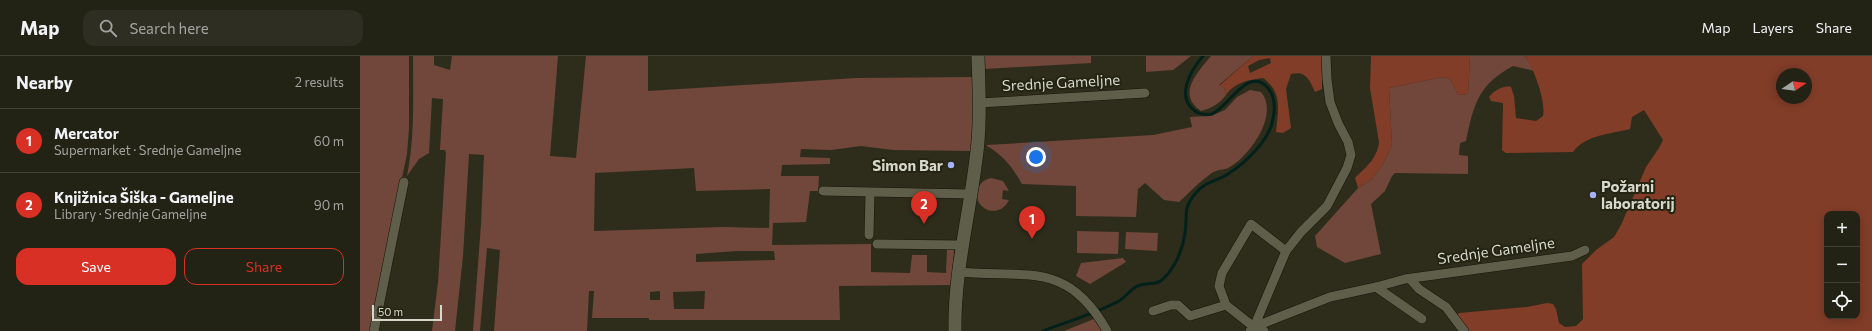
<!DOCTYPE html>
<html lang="en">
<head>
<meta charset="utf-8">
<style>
  body { margin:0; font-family:Commissioner,sans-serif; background:#2e2f22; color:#f1f3f6 }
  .controls { position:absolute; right:12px; bottom:12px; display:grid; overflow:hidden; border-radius:8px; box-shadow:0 2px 10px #0003 }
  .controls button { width:36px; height:36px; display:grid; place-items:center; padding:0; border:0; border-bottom:1px solid #3f3f34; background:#222215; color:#f1f3f6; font:20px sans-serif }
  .compass { position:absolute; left:1416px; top:12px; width:36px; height:36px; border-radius:50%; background:#222215; box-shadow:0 2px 10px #0003; rotate:77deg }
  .scale { position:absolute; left:12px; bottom:10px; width:70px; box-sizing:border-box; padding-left:4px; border:2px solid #d7d7cc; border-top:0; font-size:11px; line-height:14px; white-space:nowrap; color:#d7d7cc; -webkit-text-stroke:3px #242412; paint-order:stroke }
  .you { position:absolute; left:676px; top:101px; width:14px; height:14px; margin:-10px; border:3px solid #fff; border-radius:50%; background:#1a73e8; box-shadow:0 0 0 6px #1a73e833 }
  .badge { display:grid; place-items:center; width:26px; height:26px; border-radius:50%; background:#d93025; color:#fff; font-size:13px; font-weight:700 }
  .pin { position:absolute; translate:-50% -33px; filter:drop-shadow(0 1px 2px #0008) }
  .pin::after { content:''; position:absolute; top:21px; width:14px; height:12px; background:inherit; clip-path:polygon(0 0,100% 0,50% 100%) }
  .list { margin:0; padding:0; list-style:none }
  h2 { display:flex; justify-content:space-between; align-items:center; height:52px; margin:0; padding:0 16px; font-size:17px }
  h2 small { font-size:13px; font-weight:400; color:#a2a4a0 }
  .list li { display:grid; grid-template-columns:26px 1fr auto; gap:12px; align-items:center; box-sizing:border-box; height:64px; padding:0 16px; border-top:1px solid #3f3f34 }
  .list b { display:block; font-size:15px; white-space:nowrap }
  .list p { margin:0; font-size:13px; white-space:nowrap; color:#a2a4a0 }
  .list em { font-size:13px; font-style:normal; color:#a2a4a0 }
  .actions { display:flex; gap:8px; padding:12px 16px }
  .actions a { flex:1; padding:9px 0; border:1px solid #d93025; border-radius:12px; text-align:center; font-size:14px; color:#d93025 }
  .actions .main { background:#d93025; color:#fff }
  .icon { flex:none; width:22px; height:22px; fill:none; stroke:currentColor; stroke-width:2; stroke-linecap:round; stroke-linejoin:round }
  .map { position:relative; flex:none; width:1512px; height:275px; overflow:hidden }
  header { display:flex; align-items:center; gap:24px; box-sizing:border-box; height:56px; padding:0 20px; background:#222215; border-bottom:1px solid #3f3f34 }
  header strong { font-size:19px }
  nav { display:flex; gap:22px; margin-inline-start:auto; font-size:14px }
  .search { width:280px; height:36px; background:#2e2f22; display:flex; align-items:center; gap:10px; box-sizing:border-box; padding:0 14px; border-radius:12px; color:#a2a4a0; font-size:15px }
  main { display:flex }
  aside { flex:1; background:#222215 }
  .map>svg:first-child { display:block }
  .green { fill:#70473a; fill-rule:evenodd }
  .forest { fill:#823d28; fill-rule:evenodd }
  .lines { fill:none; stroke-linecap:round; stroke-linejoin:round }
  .stream { stroke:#02211a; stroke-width:3 }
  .street-casing { stroke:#161505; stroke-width:10 }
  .secondary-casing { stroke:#161505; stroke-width:14 }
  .street { stroke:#5f5e4b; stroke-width:9 }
  .secondary { stroke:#5f5e4b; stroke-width:13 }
  .poi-dot { fill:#a6b1fc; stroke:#242412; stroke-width:1.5 }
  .labels { text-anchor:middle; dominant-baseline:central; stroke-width:4; stroke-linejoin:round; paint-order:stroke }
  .street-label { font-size:15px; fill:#d7d7cc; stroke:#242412 }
  .poi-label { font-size:15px; font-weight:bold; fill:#d7d7cc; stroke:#242412; text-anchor:end }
</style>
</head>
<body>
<header>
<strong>Map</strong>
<div class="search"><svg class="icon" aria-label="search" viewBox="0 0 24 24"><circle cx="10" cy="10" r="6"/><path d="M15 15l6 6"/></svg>Search here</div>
<nav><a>Map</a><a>Layers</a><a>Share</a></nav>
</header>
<main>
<aside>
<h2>Nearby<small>2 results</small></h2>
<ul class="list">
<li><span class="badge">1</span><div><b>Mercator</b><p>Supermarket · Srednje Gameljne</p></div><em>60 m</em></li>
<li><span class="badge">2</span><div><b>Knjižnica Šiška - Gameljne</b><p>Library · Srednje Gameljne</p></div><em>90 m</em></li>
</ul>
<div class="actions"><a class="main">Save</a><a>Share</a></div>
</aside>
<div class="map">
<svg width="1512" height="275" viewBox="0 0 1512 275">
  <rect width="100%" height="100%" fill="#2e2d1c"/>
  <g class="green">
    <polygon points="0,0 49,0 49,72 47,98 10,275 0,275"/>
    <path d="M 53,0 L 74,0 L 74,9 L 90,14 L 92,0 L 198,0 L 190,100 L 216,102 L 226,0 L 288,0 L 288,35 L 496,22 L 614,21 L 613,95 L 533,94 L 501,90 L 471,94 L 441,93 L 440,101 L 470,102 L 470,108 L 422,109 L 421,120 L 459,120 L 458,135 L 450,135 L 446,166 L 413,167 L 412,189 L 511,188 L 511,216 L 550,217 L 552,199 L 567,199 L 567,216 L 586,217 L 587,193 L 594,194 L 592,229 L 479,230 L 480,264 L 289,264 L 289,262 L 232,262 L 234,235 L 229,235 L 227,275 L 134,275 L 140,194 L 127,192 L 120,275 L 113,275 L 121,168 L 124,99 L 109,98 L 103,200 L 95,275 L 72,275 L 78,226 L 86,97 L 85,94 L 80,94 L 83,43 L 72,42 L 69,97 L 59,103 L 47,120 C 55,81 53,39 53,0 ZM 334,112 L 336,135 L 410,133 L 409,172 L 363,171 L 234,175 L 235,117 ZM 377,195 L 414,195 L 415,204 L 336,206 L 336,198 ZM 300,235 L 300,244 L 290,244 L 290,236 ZM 345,235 L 344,253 L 314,253 L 313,236 Z"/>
    <polygon points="624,0 731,0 731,7 624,13"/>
    <polygon points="786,0 831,0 813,14 786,16"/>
    <path d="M 851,0 L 893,0 L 859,29 L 864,31 L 866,39 C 859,48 852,52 841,55 C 816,38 838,16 851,0 Z"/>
    <path d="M 1110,0 L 1165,0 L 1175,15 L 1153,10 C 1118,29 1114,48 1106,85 L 1100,87 L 1099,99 L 1108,100 L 1108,118 L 1035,117 L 1032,120 L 1025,135 L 1011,148 L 1021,198 L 985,207 L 957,191 L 955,180 L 998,132 L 1012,123 L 1023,108 L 1032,89 L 1029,32 L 1083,21 L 1090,23 L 1098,39 L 1108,38 Z"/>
    <path d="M 890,34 L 901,36 C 920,58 889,101 868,112 C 865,114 860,113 856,115 C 852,116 848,120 844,123 C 835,130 827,139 819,146 L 804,144 L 785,127 L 778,133 L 776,161 L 716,160 L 716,130 L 662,128 C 654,113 642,98 627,90 L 627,89 L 793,79 L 832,71 L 830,61 L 850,60 L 865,54 L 877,41 Z"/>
    <path d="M 631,122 L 643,125 L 649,135 L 643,134 L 642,143 L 649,144 C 644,154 634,158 624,152 C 612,143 616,125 631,122 Z"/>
    <polygon points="717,175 759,176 758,198 717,197"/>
    <polygon points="766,176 798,177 797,195 765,193"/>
    <polygon points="763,202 766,206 730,228 716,220 721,207"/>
    <polygon points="734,263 742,275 704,275"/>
  </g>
  <g class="forest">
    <path d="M 893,0 L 962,0 L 962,33 L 955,36 C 949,23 946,15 931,18 L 926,33 L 931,72 L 923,77 L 916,76 C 918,55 923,36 903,22 C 888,24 875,26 866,39 L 864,31 L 859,30 ZM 910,2 L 911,7 L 890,17 L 888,10 L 899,4 Z"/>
    <path d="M 1011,0 L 1110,0 L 1108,38 L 1098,39 L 1090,23 L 1083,21 L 1029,32 L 1032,89 L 1023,108 L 1012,123 L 998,132 L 995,122 C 1006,111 1017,103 1019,86 L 1010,32 Z"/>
    <path d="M 1165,0 L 1512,0 L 1512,275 L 1109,275 L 1097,259 L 1099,257 L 1167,251 L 1187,247 L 1193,248 L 1196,253 L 1199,267 L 1205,271 L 1216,270 L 1223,263 L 1222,208 L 1236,194 L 1254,181 L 1261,169 L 1286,111 L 1299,92 L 1303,84 L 1284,54 L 1272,61 L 1270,73 C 1250,78 1225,79 1213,96 L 1146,97 L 1142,94 L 1143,47 L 1131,45 L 1129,41 C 1134,35 1143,29 1151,31 L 1154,40 L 1156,62 L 1176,65 L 1183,60 C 1186,45 1174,13 1165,0 ZM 1422,18 L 1446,18 L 1446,42 L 1422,42 ZM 1467,158 L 1497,158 L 1497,260 L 1467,260 Z"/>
  </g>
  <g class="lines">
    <path class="stream" d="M 683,275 C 708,265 735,258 759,245 C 766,241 770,233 778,230 C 786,226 797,230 803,223 C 815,212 823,193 825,177 C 828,159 822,154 835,138 C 846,124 856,126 868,118 C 885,107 910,84 913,63 C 915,53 915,40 908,32 C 888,9 868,52 852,58 C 846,59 839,58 835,55 C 815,41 831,14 843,0"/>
    <g class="street-casing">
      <g id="street">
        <polyline points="619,47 785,37"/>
        <polyline points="463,135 610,138"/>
        <polyline points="509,179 510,137"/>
        <polyline points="517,188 601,189"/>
        <path d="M 598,216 C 666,222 708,204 747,275"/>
        <polyline points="1050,223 1059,233 1086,251 1104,275"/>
        <polyline points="1016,231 1062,263"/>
        <polyline points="793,255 811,249 818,249 830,260 866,249"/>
        <polyline points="894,271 926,195 941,176 967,150 987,112 991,99 988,86 978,67 970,46 967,23 966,0"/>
        <polyline points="14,275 44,126"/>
        <polyline points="890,275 894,271 970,241 1016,231 1045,223 1212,200 1225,194"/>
        <polyline points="904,275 894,271 866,249 859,230 862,217 891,168 926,195"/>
      </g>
    </g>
    <g class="secondary-casing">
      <path id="secondary" d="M 595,275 C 594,217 609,161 616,103 C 621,69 619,34 618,0"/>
    </g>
    <use href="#street" class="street"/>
    <use href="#secondary" class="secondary"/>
  </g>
  <g class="poi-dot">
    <circle cx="591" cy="109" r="4"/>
    <circle cx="1233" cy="139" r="4"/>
  </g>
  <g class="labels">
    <g class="street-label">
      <text transform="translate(701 26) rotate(-3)">Srednje Gameljne</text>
      <text transform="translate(1136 194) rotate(-8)">Srednje Gameljne</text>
    </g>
    <g class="poi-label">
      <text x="583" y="109">Simon Bar</text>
      <text x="1241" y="130" text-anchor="start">Požarni<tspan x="1241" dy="17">laboratorij</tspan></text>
    </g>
  </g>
</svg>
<div class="controls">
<button>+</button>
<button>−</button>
<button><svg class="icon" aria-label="locate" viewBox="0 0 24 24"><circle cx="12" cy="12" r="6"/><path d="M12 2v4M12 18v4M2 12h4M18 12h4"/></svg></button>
</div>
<svg class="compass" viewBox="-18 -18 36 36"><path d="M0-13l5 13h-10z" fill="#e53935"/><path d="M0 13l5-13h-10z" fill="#a2a4a0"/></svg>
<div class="scale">50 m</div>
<div class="you"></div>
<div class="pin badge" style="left:672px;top:183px">1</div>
<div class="pin badge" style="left:564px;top:168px">2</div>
</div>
</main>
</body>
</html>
